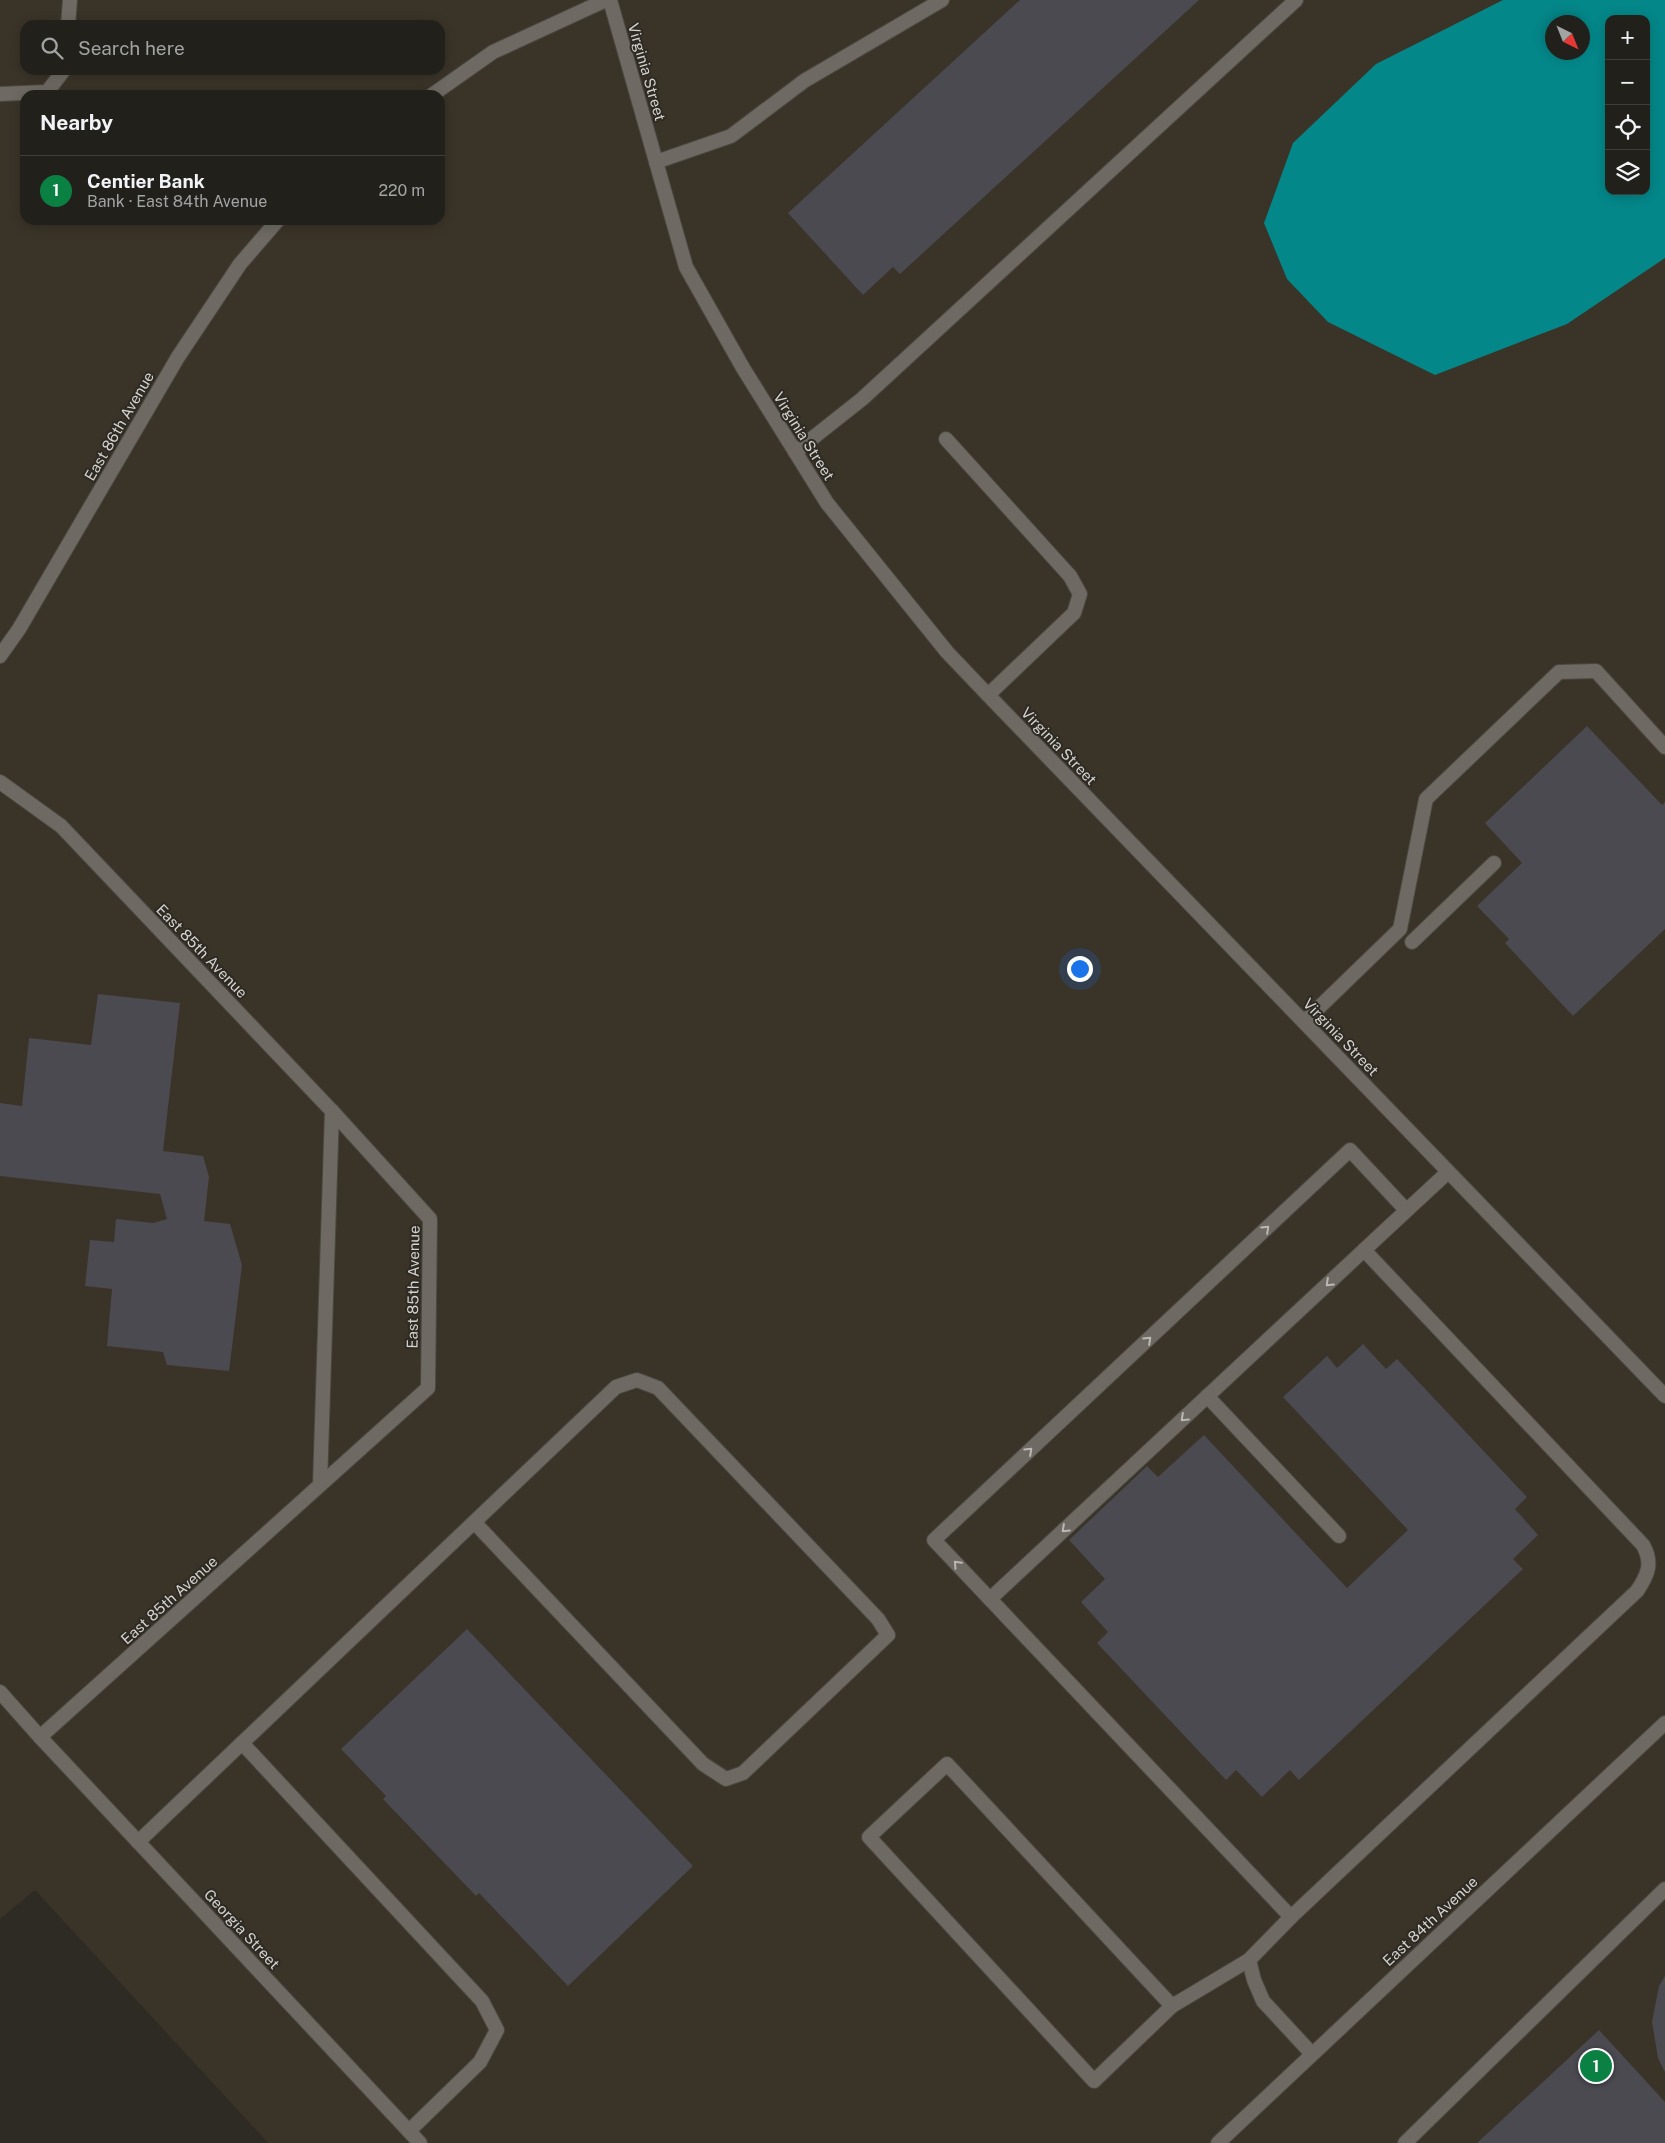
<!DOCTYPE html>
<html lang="en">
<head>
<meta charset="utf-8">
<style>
  body { margin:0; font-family:"Public Sans",sans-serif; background:#2e2d28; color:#f1f3f6 }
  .controls { position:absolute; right:15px; top:15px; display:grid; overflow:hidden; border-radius:10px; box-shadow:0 2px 12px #0003 }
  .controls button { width:45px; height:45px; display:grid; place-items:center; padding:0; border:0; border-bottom:1px solid #3f3e3a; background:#22201b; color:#f1f3f6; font:25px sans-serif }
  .compass { position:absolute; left:1545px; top:15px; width:45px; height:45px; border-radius:50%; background:#22201b; box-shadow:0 2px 12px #0003; rotate:137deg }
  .you { position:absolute; left:1079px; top:968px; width:18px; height:18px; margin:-12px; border:4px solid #fff; border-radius:50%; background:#1a73e8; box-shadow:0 0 0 8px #1a73e833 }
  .badge { display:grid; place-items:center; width:32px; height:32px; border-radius:50%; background:#0b8043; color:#fff; font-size:16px; font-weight:700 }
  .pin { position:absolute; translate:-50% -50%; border:2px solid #fff; box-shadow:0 1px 5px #0006 }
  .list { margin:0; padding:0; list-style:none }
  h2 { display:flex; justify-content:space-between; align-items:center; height:65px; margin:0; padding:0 20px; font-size:21px }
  h2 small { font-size:16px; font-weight:400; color:#a2a3a3 }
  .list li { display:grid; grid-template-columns:32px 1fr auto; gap:15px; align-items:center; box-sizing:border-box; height:70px; padding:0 20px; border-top:1px solid #3f3e3a }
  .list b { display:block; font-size:19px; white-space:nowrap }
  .list p { margin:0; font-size:16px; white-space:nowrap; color:#a2a3a3 }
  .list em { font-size:16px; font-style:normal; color:#a2a3a3 }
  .icon { flex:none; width:28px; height:28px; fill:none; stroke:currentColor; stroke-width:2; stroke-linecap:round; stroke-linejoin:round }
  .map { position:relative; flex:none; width:1665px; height:2143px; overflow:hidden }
  .search { position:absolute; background:#22201b; box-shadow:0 2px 12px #0003; left:20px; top:20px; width:425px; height:55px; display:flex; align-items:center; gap:12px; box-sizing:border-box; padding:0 18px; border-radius:15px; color:#a2a3a3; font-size:19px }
  .panel { position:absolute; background:#22201b; box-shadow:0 2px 12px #0003; left:20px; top:90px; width:425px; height:135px; border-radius:15px }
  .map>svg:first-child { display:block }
  .built { fill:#3a3328; fill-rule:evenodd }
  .water { fill:#048789; fill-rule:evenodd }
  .building { fill:#4b4a51 }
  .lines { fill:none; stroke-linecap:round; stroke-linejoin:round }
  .service-casing { stroke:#4b4843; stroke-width:16 }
  .minor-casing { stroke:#4b4843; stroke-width:16 }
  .service { stroke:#6e6a63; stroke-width:14 }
  .minor { stroke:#6e6a63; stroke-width:14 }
  .oneway { stroke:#bbb8b3 }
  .labels { text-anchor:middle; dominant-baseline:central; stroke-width:4; stroke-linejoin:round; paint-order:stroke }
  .street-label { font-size:15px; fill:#d5d2ce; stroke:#2e2a24 }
</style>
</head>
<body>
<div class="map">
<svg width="1665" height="2143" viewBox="0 0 1665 2143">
  <rect width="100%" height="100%" fill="#2e2a24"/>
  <path class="built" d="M 0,0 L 1665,0 L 1665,2143 L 268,2143 L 35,1890 L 0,1919 ZM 1609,19 L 1646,19 L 1646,191 L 1609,191 ZM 1552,22 L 1582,22 L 1582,52 L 1552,52 ZM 25,25 L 440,25 L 440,70 L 25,70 ZM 25,95 L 440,95 L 440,220 L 25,220 Z"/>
  <path class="water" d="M 1503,0 L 1665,0 L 1665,258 L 1567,324 L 1435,375 L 1328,322 L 1287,279 L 1264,223 L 1293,143 L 1376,64 ZM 1609,19 L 1646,19 L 1646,191 L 1609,191 ZM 1552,22 L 1582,22 L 1582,52 L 1552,52 Z"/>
  <g class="building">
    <polygon points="1020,0 1199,0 900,274 893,267 863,295 788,213"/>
    <polygon points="1587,726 1662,805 1665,802 1665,929 1573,1016 1505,943 1509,939 1477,906 1522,863 1485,823"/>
    <polygon points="98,994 180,1003 163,1151 203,1156 209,1177 204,1221 230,1224 242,1265 229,1371 167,1365 163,1352 107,1346 112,1289 85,1286 90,1240 114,1242 116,1219 153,1223 167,1219 160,1194 0,1176 0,1103 22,1106 29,1038 91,1045"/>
    <polygon points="1363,1344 1386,1369 1397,1359 1527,1497 1515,1509 1538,1535 1513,1559 1523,1569 1299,1780 1290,1770 1262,1797 1236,1770 1226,1780 1097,1643 1108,1632 1081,1602 1105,1579 1069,1540 1147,1466 1158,1477 1204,1435 1347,1588 1408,1530 1283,1397 1327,1356 1337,1368"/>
    <polygon points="467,1629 693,1866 568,1986 479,1893 476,1896 383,1799 386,1796 341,1749"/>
    <polygon points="1665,1976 1665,2072 1658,2058 1652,2022 1659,1986"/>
    <polygon points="1599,2030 1665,2102 1665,2143 1477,2143"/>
  </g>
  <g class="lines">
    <g class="service-casing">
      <g id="service">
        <polyline points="68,25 70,0"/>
        <polyline points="0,94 47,92 64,70"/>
        <polyline points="656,162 731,136 804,81 942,0"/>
        <polyline points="946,439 1070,576 1080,594 1074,613 988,695"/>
        <polyline points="795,452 862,399 1296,0"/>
        <polyline points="1412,942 1494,863"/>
        <polyline points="1304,1022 1400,929 1426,799 1559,672 1596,671 1665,747"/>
        <polyline points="1207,1396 1339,1536"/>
        <polyline points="320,1485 332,1111"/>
        <polyline points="990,1599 1364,1250"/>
        <polyline points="242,1743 482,2001 497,2030 480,2062 409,2131"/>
        <polyline points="138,1842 616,1387 637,1380 658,1388 878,1619 888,1635 743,1773 726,1779 703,1764 474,1522"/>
        <polyline points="1291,1917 934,1540 1350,1150 1406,1210"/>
        <polyline points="1172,2006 947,1764 869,1837 1094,2081 1172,2006 1249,1960"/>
        <path d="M 1312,2054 L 1263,2001 L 1254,1980 L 1249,1960 L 1291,1917 L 1637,1591 C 1648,1575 1653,1563 1643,1545 L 1364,1250 L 1448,1172"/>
        <polyline points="1405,2143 1665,1889"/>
      </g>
    </g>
    <g class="minor-casing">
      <g id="minor">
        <polyline points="610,0 686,267 743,368 827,503 947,652 988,695 1665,1396"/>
        <polyline points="432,95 493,52 606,0"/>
        <polyline points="0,656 19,629 178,357 240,264 278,220"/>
        <polyline points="0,782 61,826 332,1111 430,1219 428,1388 40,1737"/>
        <polyline points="0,1692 40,1737 420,2143"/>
        <polyline points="1218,2143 1665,1723"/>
      </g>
    </g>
    <use href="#service" class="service"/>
    <use href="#minor" class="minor"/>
  </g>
  <defs><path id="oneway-chevron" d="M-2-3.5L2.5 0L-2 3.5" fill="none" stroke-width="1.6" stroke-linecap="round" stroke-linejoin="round" transform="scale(1.25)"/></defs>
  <g class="oneway">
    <use href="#oneway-chevron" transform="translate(1266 1229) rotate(-43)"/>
    <use href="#oneway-chevron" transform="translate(1329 1283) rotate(137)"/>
    <use href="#oneway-chevron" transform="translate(1148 1340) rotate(-43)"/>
    <use href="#oneway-chevron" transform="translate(1184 1418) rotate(137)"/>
    <use href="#oneway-chevron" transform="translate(1029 1451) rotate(-43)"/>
    <use href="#oneway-chevron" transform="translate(1065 1529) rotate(137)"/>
    <use href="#oneway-chevron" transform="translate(957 1564) rotate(-133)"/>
  </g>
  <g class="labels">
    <g class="street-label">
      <text transform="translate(647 72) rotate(74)">Virginia Street</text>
      <text transform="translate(119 426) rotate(-60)">East 86th Avenue</text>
      <text transform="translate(804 436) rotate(58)">Virginia Street</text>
      <text transform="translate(1059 746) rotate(46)">Virginia Street</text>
      <text transform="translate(202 951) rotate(46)">East 85th Avenue</text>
      <text transform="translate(1341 1037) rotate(46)">Virginia Street</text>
      <text transform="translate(413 1287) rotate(-89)">East 85th Avenue</text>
      <text transform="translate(169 1600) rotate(-42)">East 85th Avenue</text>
      <text transform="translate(1430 1921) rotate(-43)">East 84th Avenue</text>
      <text transform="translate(242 1929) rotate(47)">Georgia Street</text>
    </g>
  </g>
</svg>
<div class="controls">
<button>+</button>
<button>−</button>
<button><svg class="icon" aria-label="locate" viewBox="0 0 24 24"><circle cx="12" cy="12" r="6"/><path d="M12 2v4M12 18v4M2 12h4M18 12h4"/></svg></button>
<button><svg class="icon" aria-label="layers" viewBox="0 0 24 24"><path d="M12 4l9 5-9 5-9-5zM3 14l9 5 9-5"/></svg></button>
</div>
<svg class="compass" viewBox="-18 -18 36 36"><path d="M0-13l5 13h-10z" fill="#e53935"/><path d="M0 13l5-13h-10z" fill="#a2a3a3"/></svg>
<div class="you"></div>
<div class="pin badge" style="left:1596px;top:2066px">1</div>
<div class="search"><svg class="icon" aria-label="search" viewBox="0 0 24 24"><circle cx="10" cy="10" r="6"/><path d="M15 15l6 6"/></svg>Search here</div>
<section class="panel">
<h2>Nearby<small></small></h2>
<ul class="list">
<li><span class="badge">1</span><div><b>Centier Bank</b><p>Bank · East 84th Avenue</p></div><em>220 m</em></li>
</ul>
</section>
</div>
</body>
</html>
